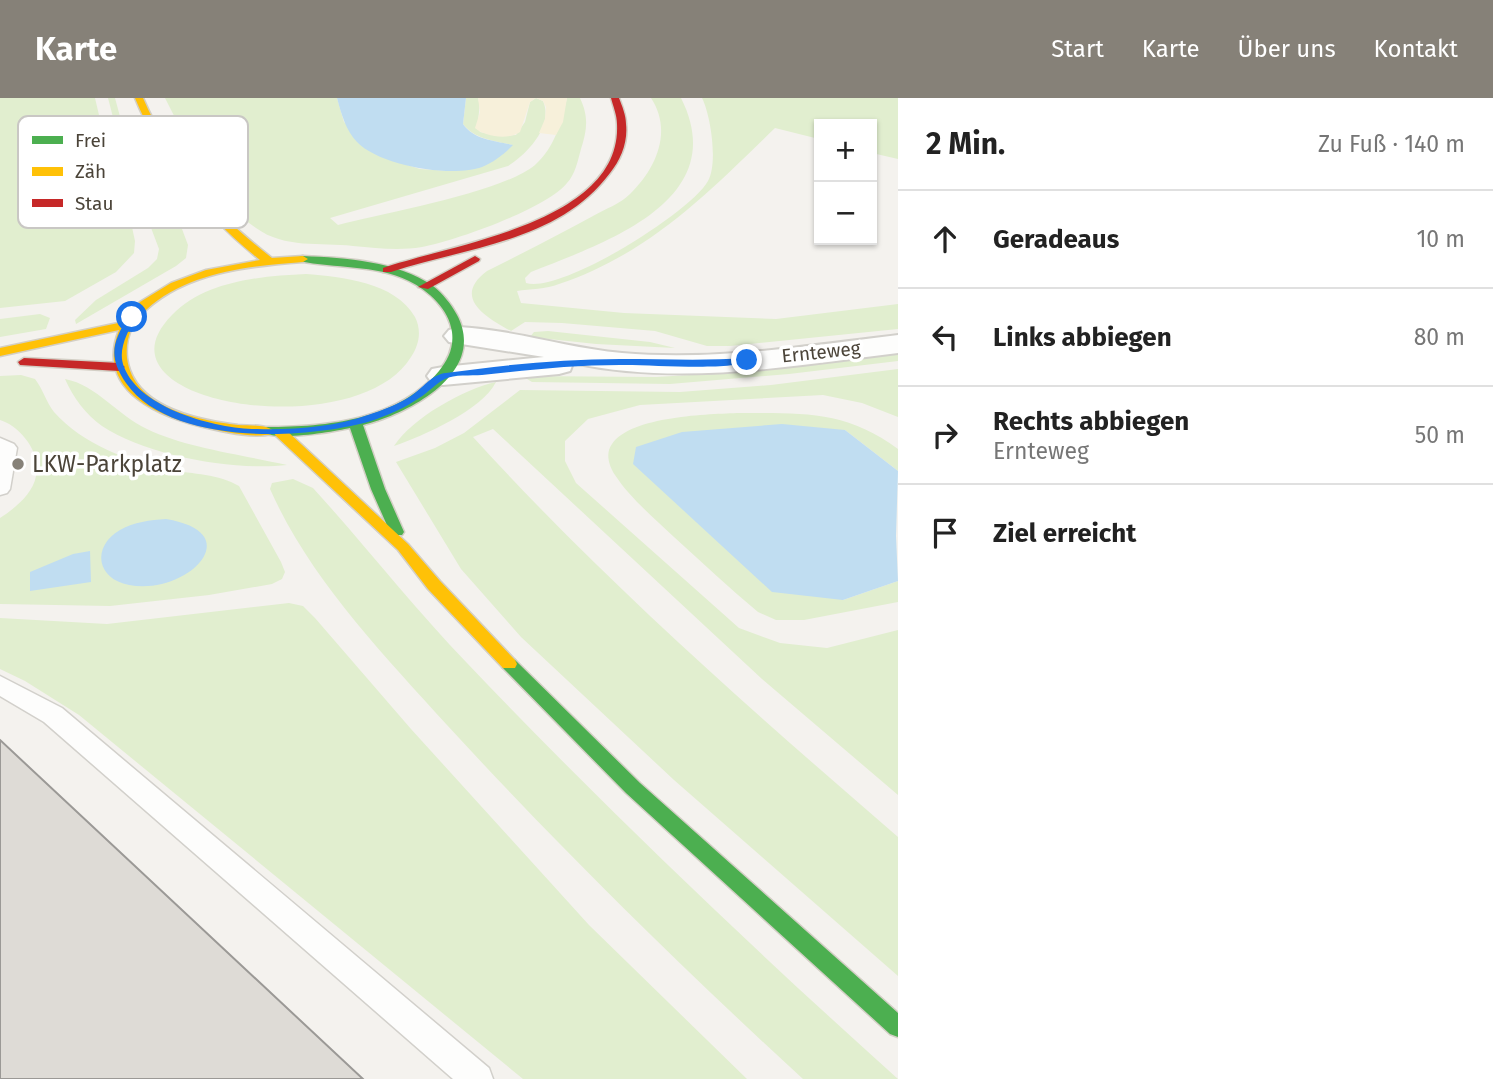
<!DOCTYPE html>
<html lang="de">
<head>
<meta charset="utf-8">
<style>
  body { margin:0; font-family:"Fira Sans",sans-serif; background:#f6f6f6; color:#222 }
  .controls { position:absolute; right:21px; top:21px; display:grid; overflow:hidden; border-radius:0px; box-shadow:0 2px 5px #0004 }
  .controls button { width:63px; height:63px; display:grid; place-items:center; padding:0; border:0; border-bottom:2px solid #e0e0e0; background:#fff; color:#222; font:35px sans-serif }
  .stop { position:absolute; width:21px; height:21px; margin:-16px; border:5px solid #1a73e8; border-radius:50%; background:#fff }
  .stop.end { background:#1a73e8; border-color:#fff; box-shadow:0 2px 7px #0008 }
  .list { margin:0; padding:0; list-style:none }
  h2 { display:flex; justify-content:space-between; align-items:center; height:91px; margin:0; padding:0 28px; font-size:30px }
  h2 small { font-size:23px; font-weight:400; color:#767676 }
  .list li { display:grid; grid-template-columns:46px 1fr auto; gap:21px; align-items:center; box-sizing:border-box; height:98px; padding:0 28px; border-top:2px solid #e0e0e0 }
  .list b { display:block; font-size:26px; white-space:nowrap }
  .list p { margin:0; font-size:23px; white-space:nowrap; color:#767676 }
  .list em { font-size:23px; font-style:normal; color:#767676 }
  .icon { flex:none; width:38px; height:38px; fill:none; stroke:currentColor; stroke-width:2; stroke-linecap:round; stroke-linejoin:round }
  .map { position:relative; flex:none; width:898px; height:981px; overflow:hidden }
  header { display:flex; align-items:center; gap:42px; box-sizing:border-box; height:98px; padding:0 35px; background:#868178; color:#fff }
  header strong { font-size:33px }
  nav { display:flex; gap:38px; margin-inline-start:auto; font-size:24px }
  main { display:flex }
  aside { flex:1; background:#fff }
  .map>svg:first-child { display:block }
  .green { fill:#e1eecf }
  .sand { fill:#f7f0da }
  .water { fill:#c0ddf1 }
  .building { fill:#dedbd6; stroke:#9b9996; stroke-width:2 }
  .lines { fill:none; stroke-linecap:round; stroke-linejoin:round }
  .lane-casing { stroke:#d2d0cb; stroke-width:3 }
  .street-casing { stroke:#d2d0cb; stroke-width:4 }
  .fast-casing { stroke:#d3cfc5; stroke-width:3 }
  .slow-casing { stroke:#d3cfc5; stroke-width:3 }
  .jam-casing { stroke:#d3cfc5; stroke-width:3 }
  .lane { fill:#fdfdfc; fill-rule:evenodd }
  .street { fill:#fdfdfc; fill-rule:evenodd }
  .fast { fill:#4caf50; fill-rule:evenodd }
  .slow { fill:#ffc107; fill-rule:evenodd }
  .jam { fill:#c62828; fill-rule:evenodd }
  .route { fill:#1a73e8 }
  .poi-dot { fill:#868178; stroke:#fff; stroke-width:2.5 }
  .labels { text-anchor:middle; dominant-baseline:central; stroke-width:7; stroke-linejoin:round; paint-order:stroke }
  .far-street-label { font-size:19px; fill:#4b4439; stroke:#fff }
  .poi-label { font-size:23px; fill:#4b4439; stroke:#fff; text-anchor:start }
  .key { fill:#fff; stroke:#c9c7c4; stroke-width:2 }
  .key-label { font-size:19px; fill:#4b4439 }
</style>
</head>
<body>
<header>
<strong>Karte</strong>
<nav><a>Start</a><a>Karte</a><a>Über uns</a><a>Kontakt</a></nav>
</header>
<main>
<div class="map">
<svg width="898" height="981" viewBox="0 0 898 981">
  <rect width="100%" height="100%" fill="#f4f2ee"/>
  <g class="green">
    <polygon points="0,0 95,0 110,64 130,120 135,143 134,155 116,174 65,203 0,210"/>
    <polygon points="108,0 115,0 122,26 135,52 182,131 188,147 186,160 176,168 76,226 75,222 96,202 148,170 157,161 159,151 121,50"/>
    <path d="M 165,0 L 337,0 L 344,24 L 386,60 L 420,71 L 450,73 L 512,47 C 495,43 474,41 463,26 L 466,0 L 478,0 C 482,13 475,22 480,34 L 499,38 L 516,37 L 525,24 L 530,4 L 536,0 L 543,3 C 554,28 527,56 508,68 L 330,120 L 338,127 C 384,115 501,95 535,67 C 555,49 561,25 567,0 L 580,0 C 589,19 587,32 581,51 C 578,62 575,77 567,85 C 546,111 455,143 422,149 C 398,153 377,150 353,148 C 320,144 285,151 256,130 C 215,102 187,43 165,0 Z"/>
    <path d="M 651,0 L 681,0 C 733,103 604,145 531,174 L 525,180 L 526,185 C 560,196 690,115 708,83 C 718,66 711,18 702,0 L 898,0 L 898,61 L 872,55 L 872,26 L 819,26 L 819,41 L 775,30 C 709,94 649,156 559,186 C 546,191 530,191 517,193 L 521,205 L 624,215 L 776,221 L 898,206 L 898,231 L 730,248 L 707,248 L 655,233 L 562,225 L 525,224 L 511,233 C 485,219 452,199 487,173 C 523,155 558,137 593,118 C 605,111 620,106 630,96 C 656,71 673,33 651,0 Z"/>
    <path d="M 306,176 C 342,179 395,184 415,219 C 422,233 419,247 411,259 C 357,348 83,307 172,217 C 205,183 261,178 306,176 Z"/>
    <polygon points="40,216 50,220 46,231 0,239 0,221"/>
    <polygon points="548,233 650,244 675,250 596,246 530,239 534,234"/>
    <polygon points="898,255 898,263 789,276 670,286 532,284 522,278 656,279 707,276"/>
    <path d="M 898,271 L 898,319 L 862,305 L 823,297 L 640,307 L 588,321 L 565,343 L 565,363 L 576,385 L 739,530 L 780,545 L 827,550 L 898,532 L 898,697 L 762,581 L 493,331 L 473,339 C 604,483 751,612 898,739 L 898,878 L 674,682 L 521,539 L 461,471 L 396,364 L 435,350 L 464,335 L 520,292 L 680,294 L 771,287 Z"/>
    <path d="M 21,277 L 35,281 C 43,291 46,304 54,314 C 82,346 130,364 170,372 C 193,376 219,376 239,388 L 281,464 L 285,474 L 282,481 L 272,486 L 209,497 L 110,508 L 0,506 L 0,420 C 14,411 33,396 36,378 C 42,355 20,328 0,322 L 0,278 Z"/>
    <path d="M 65,281 C 97,287 118,318 147,331 C 186,350 244,357 287,367 C 234,373 147,358 102,328 C 86,317 73,299 65,281 Z"/>
    <path d="M 496,284 C 482,312 423,338 394,348 C 412,320 464,291 496,284 Z"/>
    <path d="M 740,315 C 801,315 846,312 898,351 L 898,373 L 845,332 L 843,502 L 898,483 L 898,504 L 804,522 L 776,522 L 758,514 C 729,490 702,464 674,439 C 654,420 630,400 615,377 C 609,368 605,355 612,346 C 631,318 709,316 740,315 Z"/>
    <path d="M 293,381 L 313,390 C 365,447 413,509 467,565 C 605,710 749,847 898,981 L 803,981 C 680,868 560,750 447,627 C 382,555 310,481 270,391 L 272,385 Z"/>
    <polygon points="289,505 303,508 315,520 411,631 589,827 747,981 523,981 79,617 25,583 0,571 0,520 107,526"/>
  </g>
  <path class="sand" d="M 478,0 L 567,0 L 563,24 L 556,37 L 539,35 L 545,21 L 546,9 L 543,3 L 536,0 L 530,4 L 520,34 C 509,42 485,39 475,30 L 480,14 Z"/>
  <g class="water">
    <path d="M 337,0 L 466,0 L 463,26 C 474,42 496,43 513,47 C 504,56 494,64 482,69 C 452,80 380,68 357,44 C 346,33 341,15 337,0 Z"/>
    <polygon points="782,326 845,332 898,373 896,438 898,483 843,502 772,494 633,366 636,349 682,334"/>
    <path d="M 166,421 C 251,435 186,498 129,487 C 97,481 91,449 120,432 C 134,424 150,422 166,421 Z"/>
    <polygon points="90,453 91,484 30,493 30,474 73,456"/>
  </g>
  <polygon class="building" points="0,642 363,981 0,981"/>
  <g class="lines">
    <g class="lane-casing">
      <g id="lane">
        <polygon points="0,340 14,346 17,350 10,391 7,395 0,397"/>
        <polygon points="0,578 62,610 489,970 493,981 453,981 44,624 0,598"/>
      </g>
    </g>
    <g class="street-casing">
      <path id="street" d="M 459,229 C 514,232 567,250 622,255 C 714,263 807,248 898,237 L 898,255 C 791,268 681,288 573,265 L 570,273 L 559,276 L 443,287 L 432,285 L 427,278 L 432,271 L 443,269 L 544,259 L 449,244 L 444,238 L 449,232 Z"/>
    </g>
    <g class="fast-casing">
      <g id="fast">
        <path d="M 303,158 C 347,160 396,163 433,188 C 443,196 451,206 457,217 C 488,275 408,316 363,327 L 385,391 L 404,434 L 402,437 L 392,437 L 390,434 L 371,391 L 350,330 C 332,334 274,344 260,333 L 267,329 C 327,329 398,322 439,273 C 448,262 454,250 452,234 C 449,211 429,193 409,183 C 374,166 336,171 299,163 L 299,159 Z"/>
        <polygon points="509,560 515,562 640,685 898,915 898,939 890,936 626,695 503,570 501,566 503,562"/>
      </g>
    </g>
    <g class="slow-casing">
      <g id="slow">
        <path d="M 135,0 L 143,0 C 172,67 215,116 272,160 L 303,158 L 308,161 L 303,164 C 250,168 187,174 146,212 C 132,224 125,241 127,260 C 133,309 196,322 238,327 C 249,328 265,326 274,333 L 272,336 C 254,340 230,335 212,331 C 164,321 94,295 119,232 L 0,258 L 0,250 L 123,224 L 140,204 L 171,185 L 206,172 L 260,162 C 204,117 162,66 135,0 Z"/>
        <polygon points="281,331 286,332 408,446 440,483 515,562 517,566 515,570 503,570 428,491 398,452 276,338 274,335 276,332"/>
      </g>
    </g>
    <g class="jam-casing">
      <g id="jam">
        <path d="M 611,0 L 619,0 C 622,8 626,17 626,26 C 628,44 621,61 610,75 C 559,144 466,149 391,174 L 383,174 L 383,170 C 451,146 622,125 617,26 C 617,17 613,8 611,0 Z"/>
        <polygon points="475,158 480,161 479,163 428,191 418,189"/>
        <polygon points="24,260 119,265 125,269 119,273 20,267 18,264"/>
      </g>
    </g>
    <use href="#lane" class="lane"/>
    <use href="#street" class="street"/>
    <use href="#fast" class="fast"/>
    <use href="#slow" class="slow"/>
    <use href="#jam" class="jam"/>
  </g>
  <path class="route" d="M 129,218 L 136,219 C 128,233 117,252 124,269 C 140,311 217,331 257,331 C 293,332 334,329 368,317 C 381,313 399,306 411,298 C 422,291 432,276 446,275 C 503,267 562,261 620,261 C 663,261 704,263 747,260 L 752,262 C 733,274 647,266 620,267 C 574,267 527,272 482,277 C 471,278 454,276 445,281 C 436,285 428,295 419,300 C 407,309 386,318 371,323 C 305,342 170,348 126,285 C 108,259 112,244 129,218 Z"/>
  <circle class="poi-dot" cx="18" cy="366" r="7"/>
  <g class="labels">
    <g class="far-street-label">
      <text transform="translate(821 254) rotate(-6)">Ernteweg</text>
    </g>
    <g class="poi-label">
      <text x="32" y="366">LKW-Parkplatz</text>
    </g>
  </g>
  <rect x="18" y="18" width="230" height="112" rx="10" class="key"/>
  <rect x="32" y="38" width="31" height="8" fill="#4caf50"/>
  <rect x="32" y="69" width="31" height="9" fill="#ffc107"/>
  <rect x="32" y="101" width="31" height="8" fill="#c62828"/>
  <g class="key-label">
    <text x="75" y="49">Frei</text>
    <text x="75" y="80">Zäh</text>
    <text x="75" y="112">Stau</text>
  </g>
</svg>
<div class="controls">
<button>+</button>
<button>−</button>
</div>
<div class="stop" style="left:132px;top:219px"></div>
<div class="stop end" style="left:747px;top:262px"></div>
</div>
<aside>
<h2>2 Min.<small>Zu Fuß · 140 m</small></h2>
<ul class="list">
<li><svg class="icon" aria-label="ahead" viewBox="0 0 24 24"><path d="M12 20V5M6 11l6-6 6 6"/></svg><div><b>Geradeaus</b></div><em>10 m</em></li>
<li><svg class="icon" aria-label="left" viewBox="0 0 24 24"><path d="M17 20v-9H6M10 6l-5 5 5 5"/></svg><div><b>Links abbiegen</b></div><em>80 m</em></li>
<li><svg class="icon" aria-label="right" viewBox="0 0 24 24"><path d="M7 20v-9h11M14 6l5 5-5 5"/></svg><div><b>Rechts abbiegen</b><p>Ernteweg</p></div><em>50 m</em></li>
<li><svg class="icon" aria-label="arrive" viewBox="0 0 24 24"><path d="M6 21V4h12l-3 4 3 4H6"/></svg><div><b>Ziel erreicht</b></div></li>
</ul>
</aside>
</main>
</body>
</html>
